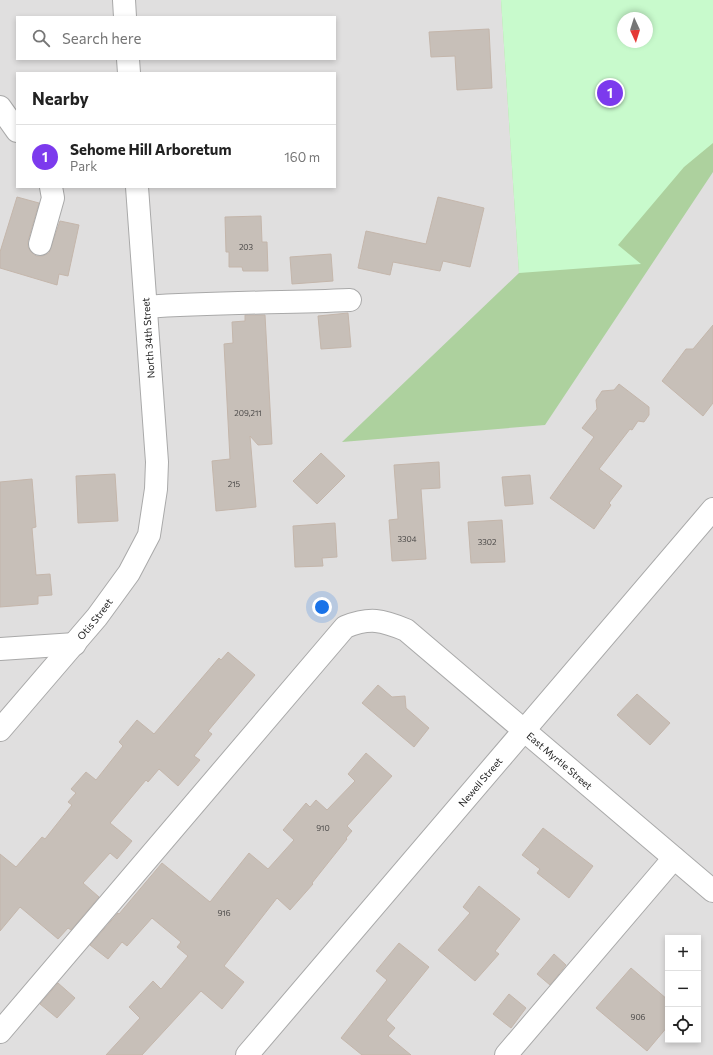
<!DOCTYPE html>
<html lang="en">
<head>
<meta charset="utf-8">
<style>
  body { margin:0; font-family:Commissioner,sans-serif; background:#f2f2f2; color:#222 }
  .controls { position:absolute; right:12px; bottom:12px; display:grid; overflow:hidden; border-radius:0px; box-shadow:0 2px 6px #0003 }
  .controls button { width:36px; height:36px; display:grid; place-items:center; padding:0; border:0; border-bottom:1px solid #e0e0e0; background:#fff; color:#222; font:20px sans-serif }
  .compass { position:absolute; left:617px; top:12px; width:36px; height:36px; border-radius:50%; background:#fff; box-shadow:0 2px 6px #0003; rotate:176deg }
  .you { position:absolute; left:322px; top:607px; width:14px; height:14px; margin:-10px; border:3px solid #fff; border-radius:50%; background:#1a73e8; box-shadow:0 0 0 6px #1a73e833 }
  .badge { display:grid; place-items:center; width:26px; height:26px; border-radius:50%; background:#7c3aed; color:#fff; font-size:13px; font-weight:700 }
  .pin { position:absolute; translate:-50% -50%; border:2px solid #fff; box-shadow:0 1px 4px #0006 }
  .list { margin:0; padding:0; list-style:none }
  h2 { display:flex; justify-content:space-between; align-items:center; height:52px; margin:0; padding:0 16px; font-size:17px }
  h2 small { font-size:13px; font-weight:400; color:#767676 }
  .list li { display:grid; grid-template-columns:26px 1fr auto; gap:12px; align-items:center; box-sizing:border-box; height:64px; padding:0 16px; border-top:1px solid #e0e0e0 }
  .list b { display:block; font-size:15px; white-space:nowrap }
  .list p { margin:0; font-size:13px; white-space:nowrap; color:#767676 }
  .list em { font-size:13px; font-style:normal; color:#767676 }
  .icon { flex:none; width:22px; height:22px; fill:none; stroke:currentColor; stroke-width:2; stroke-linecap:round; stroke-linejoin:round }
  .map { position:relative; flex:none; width:713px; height:1055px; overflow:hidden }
  .search { position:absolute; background:#fff; box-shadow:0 2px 6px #0003; left:16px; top:16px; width:320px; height:44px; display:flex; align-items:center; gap:10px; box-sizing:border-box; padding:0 14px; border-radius:0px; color:#767676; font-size:15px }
  .panel { position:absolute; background:#fff; box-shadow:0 2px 6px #0003; left:16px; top:72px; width:320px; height:116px; border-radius:0px }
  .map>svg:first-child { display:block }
  .residential { fill:#e0dfdf; fill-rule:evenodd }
  .forest { fill:#add19e; fill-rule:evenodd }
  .park { fill:#c8facc; fill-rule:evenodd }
  .building { fill:#c7bfb8; stroke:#c4b6ab }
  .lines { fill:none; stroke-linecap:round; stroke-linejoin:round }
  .minor-casing { stroke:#a9a9a9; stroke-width:24 }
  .minor { stroke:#fff; stroke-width:22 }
  .labels { text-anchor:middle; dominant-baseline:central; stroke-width:3.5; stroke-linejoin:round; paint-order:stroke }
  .number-label { font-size:8px; fill:#4b4948 }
  .street-label { font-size:10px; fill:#222; stroke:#fff }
</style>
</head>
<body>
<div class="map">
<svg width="713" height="1055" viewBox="0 0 713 1055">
  <rect width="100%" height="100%" fill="#f2efe9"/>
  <path class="residential" d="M 0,0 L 501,0 L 519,273 L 713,143 L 713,1055 L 0,1055 ZM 17,17 L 335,17 L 335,59 L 17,59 ZM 17,73 L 335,73 L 335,187 L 17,187 ZM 668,938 L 698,938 L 698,1040 L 668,1040 Z"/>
  <path class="forest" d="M 501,0 L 713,0 L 713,172 L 545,425 L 342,442 L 519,273 ZM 623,18 L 647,18 L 647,42 L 623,42 Z"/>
  <path class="park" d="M 501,0 L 713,0 L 713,143 L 684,167 L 618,245 L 641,264 L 519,273 ZM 623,18 L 647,18 L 647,42 L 623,42 Z"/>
  <g class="building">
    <polygon points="489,29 492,88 457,90 455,56 431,57 429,32"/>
    <polygon points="17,197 39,203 28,241 28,247 31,252 36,256 43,256 49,253 60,221 79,225 68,276 59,274 57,285 0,268 0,252"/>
    <polygon points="438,197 484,208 470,267 443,261 440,271 393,262 390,275 358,268 366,231 426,244"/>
    <polygon points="261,216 262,242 267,242 268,271 243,271 242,267 229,267 229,252 226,252 225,217"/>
    <polygon points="331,254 333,281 292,284 290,257"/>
    <polygon points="348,313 351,347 321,349 318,316"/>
    <polygon points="245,315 265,315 272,444 258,445 250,436 256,507 216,511 212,461 230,459 224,344 233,343 232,322 245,321"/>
    <polygon points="713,325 713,403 703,416 662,381 686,349 693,349"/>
    <polygon points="619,384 649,407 649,415 644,422 638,421 632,430 630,429 599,469 622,486 609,503 611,505 594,529 550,498 594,437 582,428 597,409 596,400 602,391 614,390"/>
    <polygon points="321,453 345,476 317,504 293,481"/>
    <polygon points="439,462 440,488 421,489 426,559 392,561 389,520 398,519 394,465"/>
    <polygon points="115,474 118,521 78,523 76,476"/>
    <polygon points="530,475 533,504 505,506 502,477"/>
    <polygon points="32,479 36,527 32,528 36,575 50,574 52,595 38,596 38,604 0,607 0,482"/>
    <polygon points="502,520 505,562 471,563 468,522"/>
    <polygon points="335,523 337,557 322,558 323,566 295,567 293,526"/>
    <polygon points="228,652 255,675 208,731 212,734 194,756 200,760 178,786 159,769 148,782 146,780 110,823 132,841 117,859 110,853 83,883 99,897 71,930 68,928 58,939 20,907 0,931 0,854 16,867 42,837 45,839 72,805 68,802 76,793 71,789 86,772 96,780 123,746 119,742 137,720 154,734 219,658 221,660"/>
    <polygon points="378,685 392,697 405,696 406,708 429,728 414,747 362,703"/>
    <polygon points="637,694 670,723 650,745 617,715"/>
    <polygon points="366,753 392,776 347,826 352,831 346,838 347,839 312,883 313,884 290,910 277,898 224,966 244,982 222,1009 201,991 142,1055 106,1055 140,1018 129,1007 153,981 161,989 188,956 177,947 181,942 152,918 127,946 122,942 108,959 90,945 118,913 119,914 162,863 210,902 249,853 268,869 294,840 283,830 306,803 310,807 316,800 327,810 355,781 348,774"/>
    <polygon points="543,828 593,866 569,898 537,873 540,869 522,855"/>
    <polygon points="479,886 520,919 495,951 499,954 475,981 438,950 470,913 463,907"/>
    <polygon points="399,943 429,967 386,1020 395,1028 388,1036 411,1055 362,1055 341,1038 387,980 376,971"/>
    <polygon points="554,954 566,965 550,985 537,974"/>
    <polygon points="631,968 668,1000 668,1026 647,1051 596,1008"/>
    <polygon points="58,983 75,998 57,1018 40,1004"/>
    <polygon points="509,994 526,1008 511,1028 493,1014"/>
  </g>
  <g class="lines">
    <g class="minor-casing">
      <g id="minor">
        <polyline points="124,0 125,17"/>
        <polyline points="128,59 129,73"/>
        <polyline points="0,107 17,131"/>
        <polyline points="40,244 53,198 51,187"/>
        <path d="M 146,307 C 214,302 282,303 350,300"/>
        <polyline points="0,649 75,644"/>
        <path id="s1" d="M 0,730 L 97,617 L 129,573 L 149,535 L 156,489 L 157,462 L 137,187"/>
        <path id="s2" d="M 0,1032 L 345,627 C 370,617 382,620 406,630 L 713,891"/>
        <path id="s3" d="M 247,1055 L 713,509"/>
        <polyline points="506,1055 674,858"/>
      </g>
    </g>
    <use href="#minor" class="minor"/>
  </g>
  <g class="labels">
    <g class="number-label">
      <text x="246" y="247">203</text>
      <text x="248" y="413">209,211</text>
      <text x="234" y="484">215</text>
      <text x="407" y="539">3304</text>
      <text x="487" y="542">3302</text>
      <text x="323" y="828">910</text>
      <text x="224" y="913">916</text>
      <text x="638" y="1017">906</text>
    </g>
    <g class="street-label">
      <text transform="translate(148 338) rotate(-94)">North 34th Street</text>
      <text stroke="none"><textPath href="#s1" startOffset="146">Otis Street</textPath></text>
      <text stroke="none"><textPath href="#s2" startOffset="797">East Myrtle Street</textPath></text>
      <text stroke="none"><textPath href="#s3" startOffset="359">Newell Street</textPath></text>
    </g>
  </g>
</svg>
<div class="controls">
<button>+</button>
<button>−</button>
<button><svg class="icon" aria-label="locate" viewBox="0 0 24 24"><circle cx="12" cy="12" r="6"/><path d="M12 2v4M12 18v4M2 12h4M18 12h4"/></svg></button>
</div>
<svg class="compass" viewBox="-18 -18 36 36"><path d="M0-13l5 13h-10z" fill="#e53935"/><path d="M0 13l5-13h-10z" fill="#767676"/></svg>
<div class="you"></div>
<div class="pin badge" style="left:610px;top:93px">1</div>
<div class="search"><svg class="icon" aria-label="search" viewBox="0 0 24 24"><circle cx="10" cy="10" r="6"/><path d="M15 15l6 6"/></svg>Search here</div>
<section class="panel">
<h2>Nearby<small></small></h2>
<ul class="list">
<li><span class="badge">1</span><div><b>Sehome Hill Arboretum</b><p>Park</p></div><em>160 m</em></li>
</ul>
</section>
</div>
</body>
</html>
